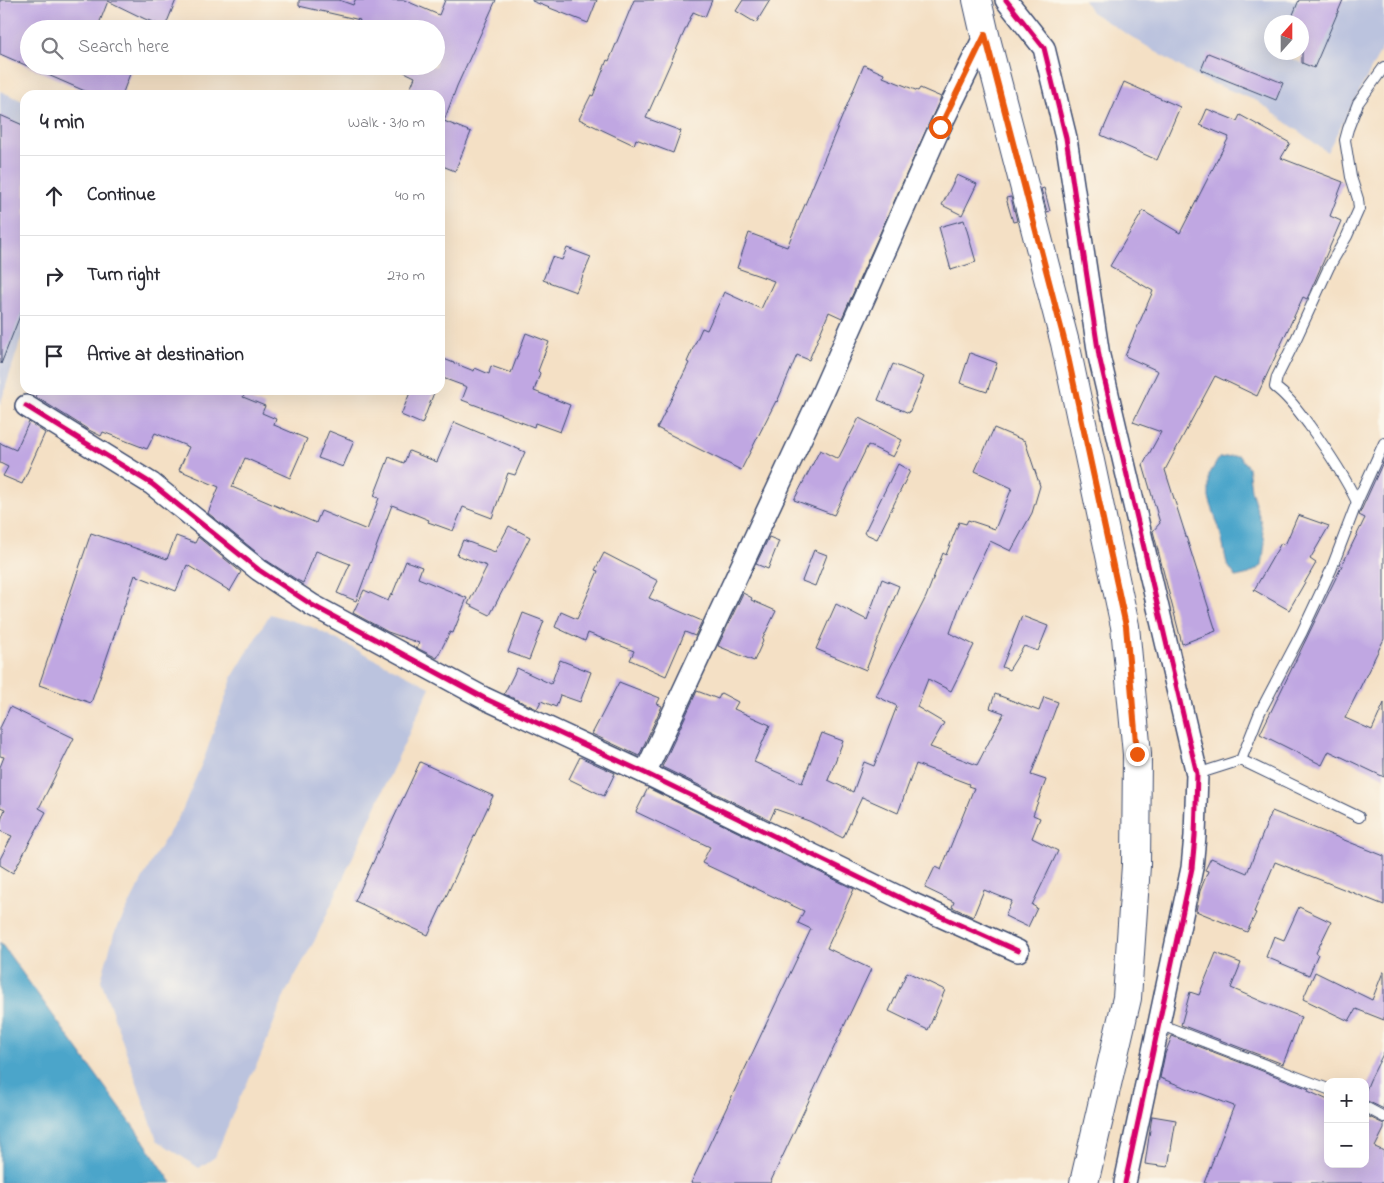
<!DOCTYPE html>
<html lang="en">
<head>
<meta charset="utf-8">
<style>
  body { margin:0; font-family:"Indie Flower",sans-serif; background:#f2f2f3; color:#2b2b33 }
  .controls { position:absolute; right:15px; bottom:15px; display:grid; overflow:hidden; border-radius:10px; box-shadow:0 5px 20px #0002 }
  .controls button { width:45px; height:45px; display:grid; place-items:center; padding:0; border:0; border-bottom:1px solid #e1e1e2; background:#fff; color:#2b2b33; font:25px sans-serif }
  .compass { position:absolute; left:1264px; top:15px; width:45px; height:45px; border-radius:50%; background:#fff; box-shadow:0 5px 20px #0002; rotate:21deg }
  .stop { position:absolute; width:15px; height:15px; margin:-11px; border:4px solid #ea580c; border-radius:50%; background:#fff }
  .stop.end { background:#ea580c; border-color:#fff; box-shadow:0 1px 5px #0008 }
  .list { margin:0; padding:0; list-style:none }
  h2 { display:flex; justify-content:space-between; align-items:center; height:65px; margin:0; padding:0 20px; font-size:21px }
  h2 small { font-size:16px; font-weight:400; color:#7c7c81 }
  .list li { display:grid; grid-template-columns:32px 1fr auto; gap:15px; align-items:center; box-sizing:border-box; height:80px; padding:0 20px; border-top:1px solid #e1e1e2 }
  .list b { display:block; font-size:19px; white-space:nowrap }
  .list em { font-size:16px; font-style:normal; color:#7c7c81 }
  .icon { flex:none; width:28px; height:28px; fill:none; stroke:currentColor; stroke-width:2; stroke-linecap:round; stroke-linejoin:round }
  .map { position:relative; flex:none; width:1384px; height:1183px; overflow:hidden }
  .search { position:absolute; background:#fff; box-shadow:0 5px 20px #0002; left:20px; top:20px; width:425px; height:55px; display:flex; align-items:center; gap:12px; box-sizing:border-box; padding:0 18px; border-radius:28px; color:#7c7c81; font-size:19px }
  .panel { position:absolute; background:#fff; box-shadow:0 5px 20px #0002; left:20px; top:90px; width:425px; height:305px; border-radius:15px }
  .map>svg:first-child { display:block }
  .industrial { fill:#bbc3de; fill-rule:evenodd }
  .water { fill:#4ca5ca; stroke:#346a94 }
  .building { fill:#c0a7e2 }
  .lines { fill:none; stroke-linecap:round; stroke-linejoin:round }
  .lane-casing { stroke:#3c4a6d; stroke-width:12 }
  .street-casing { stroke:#3c4a6d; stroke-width:24 }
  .primary-casing { stroke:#3c4a6d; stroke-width:30 }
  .lane { stroke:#fff; stroke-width:10 }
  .street { stroke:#fff; stroke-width:21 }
  .primary { stroke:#fff; stroke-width:28 }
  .cycleway-casing { stroke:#fbf7ec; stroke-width:8 }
  .cycleway { stroke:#d6006c; stroke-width:5 }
  .route { stroke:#ea580c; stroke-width:6 }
</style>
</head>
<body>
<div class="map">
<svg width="1384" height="1183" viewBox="0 0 1384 1183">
  <rect width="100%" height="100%" fill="#fbf7ec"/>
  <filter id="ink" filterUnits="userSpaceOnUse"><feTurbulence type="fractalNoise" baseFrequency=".02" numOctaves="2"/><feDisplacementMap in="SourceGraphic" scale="10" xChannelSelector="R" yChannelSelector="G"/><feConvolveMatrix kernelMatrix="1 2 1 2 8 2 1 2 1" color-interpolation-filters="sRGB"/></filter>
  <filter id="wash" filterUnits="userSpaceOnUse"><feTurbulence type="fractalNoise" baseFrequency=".0096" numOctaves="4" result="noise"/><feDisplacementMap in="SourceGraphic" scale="20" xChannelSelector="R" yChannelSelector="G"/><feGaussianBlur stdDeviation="1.12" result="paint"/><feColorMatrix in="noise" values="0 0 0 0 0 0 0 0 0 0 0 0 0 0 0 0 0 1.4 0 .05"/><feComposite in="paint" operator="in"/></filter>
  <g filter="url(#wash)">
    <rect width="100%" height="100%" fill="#f4e0c5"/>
    <g class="industrial">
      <path d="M 1084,0 L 1299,0 L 1290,22 L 1272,22 L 1272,52 L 1278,53 L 1314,68 L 1343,0 L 1384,0 L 1384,45 L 1327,152 L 1257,101 L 1197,77 L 1091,12 ZM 1209,53 L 1283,83 L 1276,100 L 1202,70 Z"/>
      <polygon points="0,91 25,102 25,326 0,405"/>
      <polygon points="270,614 312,627 430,687 315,940 285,994 260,1058 238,1101 215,1157 199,1168 157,1140 101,980 114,934 154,857 181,813 205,756 233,676"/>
    </g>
    <g class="water">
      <polygon points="1238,455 1248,467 1251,490 1260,519 1265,542 1262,566 1249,574 1236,577 1227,564 1220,531 1209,498 1209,475 1219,458"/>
      <polygon points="0,942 141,1137 172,1183 0,1183"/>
    </g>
    <g id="blocks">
      <g class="building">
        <polygon points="0,0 176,0 165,27 145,19 108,1 97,29 29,29 29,66 133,66 122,95 94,95 0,54"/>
        <polygon points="299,0 339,0 353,5 355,0 404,0 439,15 445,0 496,0 457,86 444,121 471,132 455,171 440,165 440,95 408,95 415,77 392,66 436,66 436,29 356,29 360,20 299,6"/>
        <polygon points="532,0 597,0 588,23 532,1"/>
        <polygon points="634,0 712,0 705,17 693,12 646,118 681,131 673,153 636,139 634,145 579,119 591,95 593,96 607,60 609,61"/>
        <polygon points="743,0 770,0 756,23 736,11"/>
        <polygon points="1299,0 1343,0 1314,68 1302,63 1302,22 1290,22"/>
        <polygon points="1208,53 1283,83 1276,100 1201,70"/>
        <polygon points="864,65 884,74 883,77 918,91 920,88 941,97 842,318 829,312 809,360 797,355 777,402 776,401 741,470 657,428 689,363 687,362 702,328 707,330 724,292 761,309 774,281 737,268 749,233 787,247"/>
        <polygon points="1124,82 1180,107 1157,160 1101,135"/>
        <polygon points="1207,109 1237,121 1240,115 1290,143 1281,158 1343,182 1330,216 1341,221 1307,299 1303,297 1257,396 1215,376 1165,470 1216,631 1182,644 1153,531 1160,523 1143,465 1161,432 1133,422 1158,371 1125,356 1153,291 1110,266 1143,211 1180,233 1229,137 1200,125"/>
        <polygon points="0,115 25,126 25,303 1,364"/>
        <polygon points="957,175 977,184 962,215 942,205"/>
        <polygon points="1044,188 1050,211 1047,212 1041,189"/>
        <polygon points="1011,197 1017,221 1013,222 1006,198"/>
        <polygon points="964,220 976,262 951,270 939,227"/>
        <polygon points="567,248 591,257 576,292 543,280 552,257 562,260"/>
        <polygon points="526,333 549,342 538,371 540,373 534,391 570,405 560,432 535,423 534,427 462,400 467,387 440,377 440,371 444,359 474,371 475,368 489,374 491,366 511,373"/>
        <polygon points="970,353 997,363 987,392 960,383"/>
        <polygon points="893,364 924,377 909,413 878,400"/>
        <polygon points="39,390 246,390 243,397 265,406 262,413 276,419 274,425 307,439 290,478 245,458 232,487 316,523 321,511 367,530 379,498 374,496 389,457 404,463 409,451 437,462 454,422 525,452 515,475 508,473 492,518 463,507 453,531 428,522 429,520 392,505 356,601 337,593 350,564 316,551 303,583 297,580 266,560 208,513 219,487 179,470 189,447 155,433 147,449 103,432 101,436 89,430 36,397"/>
        <polygon points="411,390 435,390 422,424 401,415"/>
        <polygon points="859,418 902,440 893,457 868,445 834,515 794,500 820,450 838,459"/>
        <polygon points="29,422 45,433 22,484 3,476 8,467 0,463 0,443 16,450"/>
        <polygon points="994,428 1025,441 1040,486 1032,513 1011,551 990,541 962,600 950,633 974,645 951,691 928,679 917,707 944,723 930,747 977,765 1004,713 990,708 995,694 1039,711 1044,697 1058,702 1031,775 1046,780 1033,815 1040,818 1032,838 1058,851 1032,905 1037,908 1028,927 1005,916 1012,901 984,890 973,917 952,907 954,902 925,888 935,867 941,870 974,788 968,786 969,784 916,764 898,813 862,797 843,838 809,821 775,809 770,820 662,767 697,691 718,699 721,693 738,702 734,709 770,725 754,762 802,783 822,733 843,741 828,780 853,792 864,762 874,766 897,706 876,696 926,597 943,553 946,555 959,522 966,524 968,520 995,529 1012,488 975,471"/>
        <polygon points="329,431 354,441 343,467 318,458"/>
        <polygon points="1384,460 1384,639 1345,718 1372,730 1384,703 1384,777 1329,751 1322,765 1260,734 1365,518 1359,515"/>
        <polygon points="898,464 910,471 877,539 864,533"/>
        <polygon points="1298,515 1329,526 1310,559 1316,563 1289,610 1254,590 1281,543 1285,545"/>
        <polygon points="509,526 530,537 490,615 468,604 487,566 457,555 463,540 495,552"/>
        <polygon points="91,533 167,559 176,536 195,543 198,537 241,572 230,591 187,565 176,591 135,575 91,703 39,685"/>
        <polygon points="769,537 779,541 768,569 756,564"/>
        <polygon points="814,550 827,555 815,586 802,581"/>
        <polygon points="604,553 658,581 649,598 702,621 695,636 685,632 666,676 630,660 634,651 588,633 585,641 555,627 561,612 577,619 598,571 595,570"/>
        <polygon points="406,561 422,567 418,578 467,598 453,633 450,632 437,658 417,648 419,643 388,632 353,613 364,590 388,601 391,594 392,595"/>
        <polygon points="882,579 899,586 866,670 816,649 836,604 867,620"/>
        <polygon points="743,593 752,598 751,600 776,611 762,640 763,641 754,661 718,646"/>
        <polygon points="523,613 544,621 529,660 508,652"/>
        <polygon points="1022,616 1048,626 1038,651 1024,646 1009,670 1002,667"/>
        <polygon points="560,660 591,672 580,702 560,695 556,707 541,701 537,709 504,694 517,668 551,684"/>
        <polygon points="619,682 660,698 657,704 662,706 639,756 592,734"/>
        <polygon points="10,707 74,738 39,808 46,812 13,873 0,865 0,859 12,836 0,831 0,823 5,809 0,807 0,767 4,757 0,756 0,728"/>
        <polygon points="580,757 615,773 604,796 569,779"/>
        <polygon points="420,762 493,796 428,935 355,901"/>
        <polygon points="648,788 854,889 827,948 871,969 770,1183 691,1183 811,929 798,923 804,911 702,863 710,847 636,812"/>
        <polygon points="1272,811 1384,856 1384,905 1275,862 1254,912 1256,913 1247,932 1196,911 1200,891 1208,871 1205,870 1211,858 1247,873"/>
        <polygon points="1299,907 1331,922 1316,953 1318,954 1309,975 1266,957 1274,936 1284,940"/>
        <polygon points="1216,953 1241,963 1231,988 1263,1002 1301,1017 1283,1064 1181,1025 1190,992 1199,995"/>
        <polygon points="907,972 945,990 928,1030 889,1011"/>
        <polygon points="1315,972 1372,1000 1383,972 1384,972 1384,1020 1356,1009 1349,1021 1303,999"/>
        <polygon points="1172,1036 1309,1089 1308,1091 1328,1100 1328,1164 1365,1164 1365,1115 1384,1124 1384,1129 1375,1147 1384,1151 1384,1183 1204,1183 1234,1106 1160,1078 1165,1054"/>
        <polygon points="1384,1052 1384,1109 1365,1100 1365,1092 1370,1080"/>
        <polygon points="1152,1116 1176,1120 1168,1167 1145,1164"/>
      </g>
    </g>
  </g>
  <g filter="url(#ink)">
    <use href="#blocks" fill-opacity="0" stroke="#3c4a6d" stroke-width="1"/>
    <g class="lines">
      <g class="lane-casing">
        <g id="lane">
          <path d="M 1357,502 C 1344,475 1327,450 1309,425 C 1299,412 1289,397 1275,387 L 1277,377 L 1296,339 L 1329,267 L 1347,236 L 1359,209 L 1358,199 L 1351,177 L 1345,140 L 1348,129 L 1358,103 L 1384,67"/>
          <polyline points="1241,760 1359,817"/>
          <polyline points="1197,774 1241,760 1260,712 1302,632 1331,570 1357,502 1384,443"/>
          <polyline points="1159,1024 1328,1089"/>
          <polyline points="1365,1107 1384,1117"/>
        </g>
      </g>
      <g class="street-casing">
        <g id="street">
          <polyline points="1006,0 1044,48 1066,138 1099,356 1197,774 1195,836 1192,868 1125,1183"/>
          <polyline points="26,406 152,484 259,570 312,605 484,698 645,773 909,902 1018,951"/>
          <polyline points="645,773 823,391 940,127 985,35"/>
        </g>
      </g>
      <g class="primary-casing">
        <polyline id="primary" points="977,0 985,35 1065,343 1125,626 1137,754 1136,865 1127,998 1084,1183"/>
      </g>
      <use href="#lane" class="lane"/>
      <use href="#street" class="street"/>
      <use href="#primary" class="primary"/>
      <g class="cycleway-casing">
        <g id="cycleway">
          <polyline points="1006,0 1044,48 1066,138 1099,356 1197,774 1195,836 1192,868 1125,1183"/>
          <polyline points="26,406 152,484 259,570 312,605 484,698 645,773 909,902 1018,951"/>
        </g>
      </g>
      <use href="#cycleway" class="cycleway"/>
    </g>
  </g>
  <g class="lines" filter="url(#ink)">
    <polyline class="route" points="940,127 985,35 1065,343 1126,626 1137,754"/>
  </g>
</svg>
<div class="controls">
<button>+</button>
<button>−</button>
</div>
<svg class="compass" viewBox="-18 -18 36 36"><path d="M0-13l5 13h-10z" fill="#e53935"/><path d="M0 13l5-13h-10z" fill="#7c7c81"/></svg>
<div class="stop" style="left:940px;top:127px"></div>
<div class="stop end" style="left:1137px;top:754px"></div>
<div class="search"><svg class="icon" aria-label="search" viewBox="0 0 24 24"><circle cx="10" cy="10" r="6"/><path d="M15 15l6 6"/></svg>Search here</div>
<section class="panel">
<h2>4 min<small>Walk · 310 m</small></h2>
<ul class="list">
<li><svg class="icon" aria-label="ahead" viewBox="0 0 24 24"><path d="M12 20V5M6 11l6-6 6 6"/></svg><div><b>Continue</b></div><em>40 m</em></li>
<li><svg class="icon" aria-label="right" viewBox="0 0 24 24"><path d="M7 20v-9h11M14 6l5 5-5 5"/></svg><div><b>Turn right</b></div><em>270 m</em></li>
<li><svg class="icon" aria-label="arrive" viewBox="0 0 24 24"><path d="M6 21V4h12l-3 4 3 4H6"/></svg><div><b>Arrive at destination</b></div></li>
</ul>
</section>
</div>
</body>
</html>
